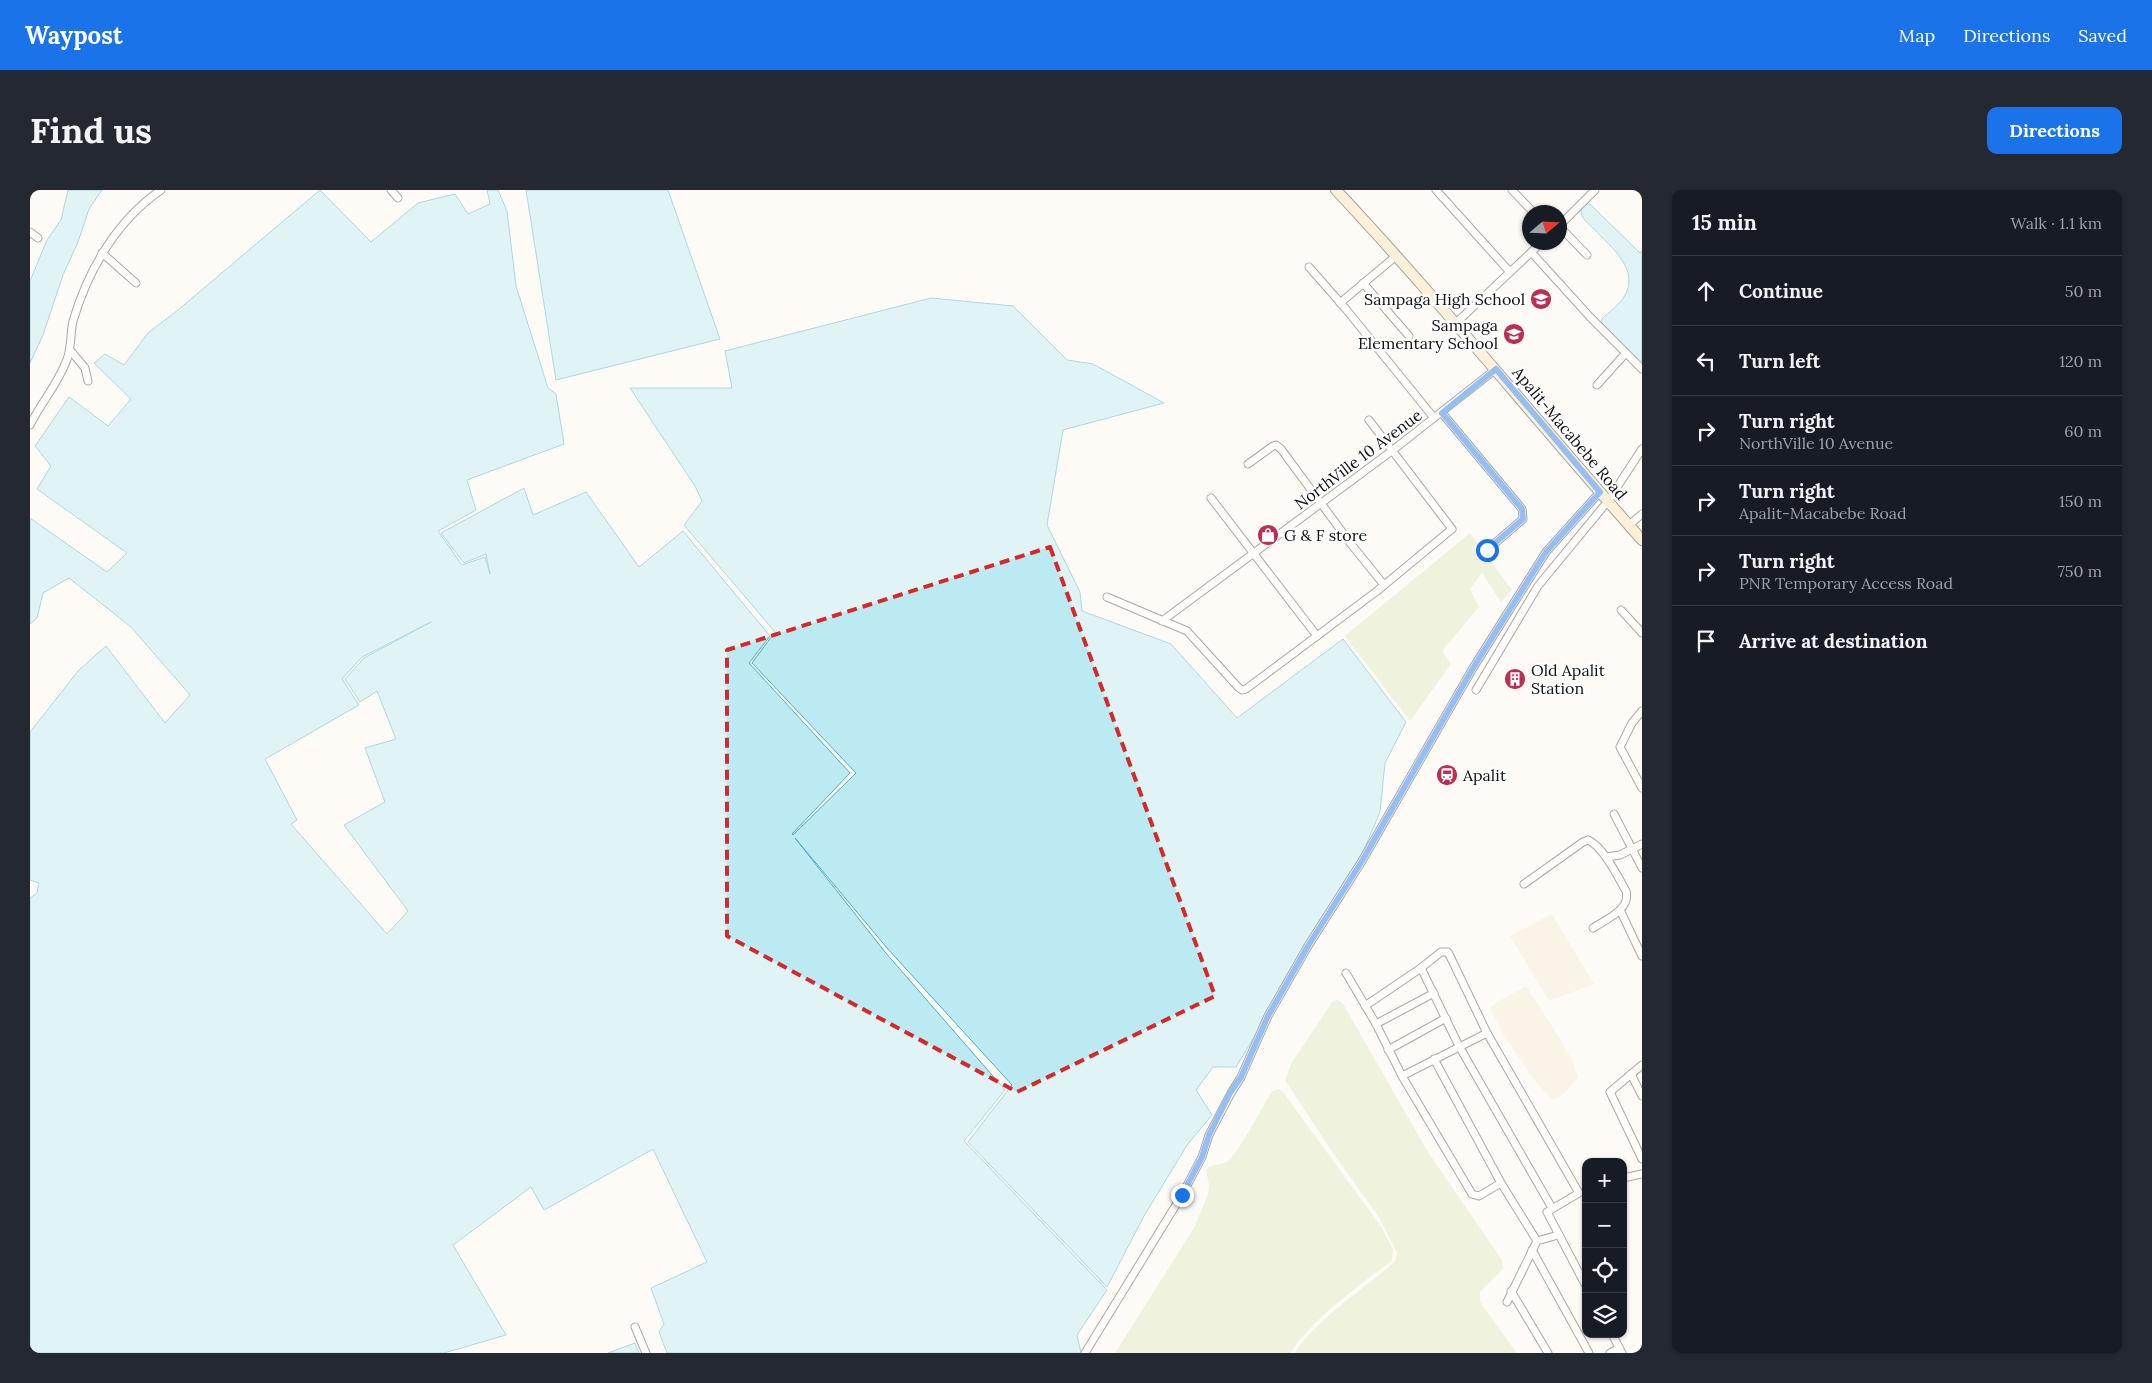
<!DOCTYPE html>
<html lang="en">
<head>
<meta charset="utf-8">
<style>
  body { margin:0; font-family:Lora,serif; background:#242831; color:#f1f3f6 }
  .controls { position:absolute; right:15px; bottom:15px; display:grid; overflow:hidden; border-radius:10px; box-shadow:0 1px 4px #0004 }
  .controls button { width:45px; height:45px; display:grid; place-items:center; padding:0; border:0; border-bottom:1px solid #363941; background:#171b24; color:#f1f3f6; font:25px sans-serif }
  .compass { position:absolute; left:1492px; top:15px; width:45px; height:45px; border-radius:50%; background:#171b24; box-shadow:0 1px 4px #0004; rotate:71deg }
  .stop { position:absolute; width:15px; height:15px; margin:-11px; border:4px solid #1a73e8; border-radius:50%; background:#fff }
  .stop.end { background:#1a73e8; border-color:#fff; box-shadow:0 1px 5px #0008 }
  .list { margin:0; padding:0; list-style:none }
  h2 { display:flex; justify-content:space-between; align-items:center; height:65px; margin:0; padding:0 20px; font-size:21px }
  h2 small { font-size:16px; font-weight:400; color:#9ea1a6 }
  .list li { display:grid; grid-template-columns:32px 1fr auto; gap:15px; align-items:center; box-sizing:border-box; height:70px; padding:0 20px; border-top:1px solid #363941 }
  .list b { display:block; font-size:19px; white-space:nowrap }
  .list p { margin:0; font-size:16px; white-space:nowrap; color:#9ea1a6 }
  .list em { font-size:16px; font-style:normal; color:#9ea1a6 }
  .icon { flex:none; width:28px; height:28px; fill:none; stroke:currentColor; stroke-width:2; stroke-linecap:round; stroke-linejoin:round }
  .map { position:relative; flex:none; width:1612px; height:1163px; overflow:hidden; border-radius:10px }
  header { display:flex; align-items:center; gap:30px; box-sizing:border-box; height:70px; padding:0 25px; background:#1a73e8; color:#fff }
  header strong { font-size:24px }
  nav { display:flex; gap:28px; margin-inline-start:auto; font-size:18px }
  .intro { display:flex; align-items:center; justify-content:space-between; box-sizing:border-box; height:120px; padding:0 30px }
  h1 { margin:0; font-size:35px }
  .button { padding:12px 22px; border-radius:10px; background:#1a73e8; color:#fff; font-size:18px; font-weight:700 }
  main { display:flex; gap:30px; padding:0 30px }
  aside { flex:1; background:#171b24; border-radius:10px; box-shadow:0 1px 4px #0004 }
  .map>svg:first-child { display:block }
  .farmland { fill:#f4ebd6 }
  .green { fill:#dde8bf }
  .water { fill:#bceaf3; stroke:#47aec6; fill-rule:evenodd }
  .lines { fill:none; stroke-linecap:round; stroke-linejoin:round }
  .minor-casing { stroke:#444; stroke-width:9 }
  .secondary-casing { stroke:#333; stroke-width:12 }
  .minor { stroke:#fff; stroke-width:7 }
  .secondary { stroke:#fae4b4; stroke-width:10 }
  .route { stroke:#1a73e8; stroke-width:6 }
  .marked { fill:none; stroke:#d62828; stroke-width:4; stroke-dasharray:10 6; stroke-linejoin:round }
  .labels { text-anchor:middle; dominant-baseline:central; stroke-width:5; stroke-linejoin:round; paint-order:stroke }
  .poi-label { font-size:16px; fill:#111; stroke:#fff; text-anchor:start }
  .street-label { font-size:16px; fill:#111; stroke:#fff }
</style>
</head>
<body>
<header>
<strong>Waypost</strong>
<nav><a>Map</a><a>Directions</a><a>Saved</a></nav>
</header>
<div class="intro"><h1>Find us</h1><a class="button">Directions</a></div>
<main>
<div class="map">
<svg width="1612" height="1163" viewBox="0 0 1612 1163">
  <rect width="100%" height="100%" fill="#fefbf5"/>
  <g class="farmland">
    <polygon points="1522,724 1564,794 1519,811 1480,746"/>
    <polygon points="1496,796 1529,847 1542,870 1548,888 1530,907 1522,910 1502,887 1473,844 1460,818 1467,812"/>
  </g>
  <g class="green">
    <polygon points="1440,343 1482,400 1471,412 1452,383 1440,399 1449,417 1412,461 1421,474 1380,531 1315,446"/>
    <path d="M 1303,811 L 1308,810 L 1313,814 L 1398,962 L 1472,1070 L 1473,1079 L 1450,1102 L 1450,1112 L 1487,1163 L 1265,1163 C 1278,1137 1335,1097 1359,1077 L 1365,1071 L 1367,1063 L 1349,1027 L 1303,963 L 1255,890 L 1262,872 Z"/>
    <path d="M 1248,899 L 1253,902 L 1352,1038 L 1363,1059 L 1362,1071 C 1335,1090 1275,1135 1261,1163 L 1085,1163 L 1164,1038 L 1178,1004 L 1179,995 L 1176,979 C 1182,973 1191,976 1198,971 C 1209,962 1233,916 1242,901 Z"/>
  </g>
  <g class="water">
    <polygon points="38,0 72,0 59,19 48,52 33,85 13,145 0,173 0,91 17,50 31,30"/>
    <path d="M 290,0 L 341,52 L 388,13 L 425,4 L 438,24 L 460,14 L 457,0 L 468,0 L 477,21 L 486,96 L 518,198 L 526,204 L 534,254 L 437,290 L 446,320 L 408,341 L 432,375 L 455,367 L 460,384 L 456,364 L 434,373 L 411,343 L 494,298 L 503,325 L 556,302 L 609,377 L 653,341 L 740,446 L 719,473 L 820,583 L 762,644 L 763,645 L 826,583 L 722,473 L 745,442 L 654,335 L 672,311 L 665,296 L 600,198 L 702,198 L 695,161 L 901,108 L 983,116 L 1037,170 L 1063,174 L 1134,213 L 1033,240 L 1017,335 L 1050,402 L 1052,421 L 1141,454 L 1207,528 L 1313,449 L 1376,532 L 1355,573 L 1350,622 L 1313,709 L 1254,798 L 1206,877 L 1183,877 L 1166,900 L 1182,925 L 1157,955 L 1114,1026 L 1077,1097 L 938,952 L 982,895 L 857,758 L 765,648 L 855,762 L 975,900 L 934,951 L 1077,1100 L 1047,1145 L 1051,1163 L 637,1163 L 629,1142 L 634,1134 L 621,1098 L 677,1072 L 623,959 L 514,1020 L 501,997 L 423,1055 L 476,1145 L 414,1163 L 0,1163 L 0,708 L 7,703 L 9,693 L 0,690 L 0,542 L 48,481 L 76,456 L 135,533 L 160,505 L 101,437 L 39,388 L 13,403 L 7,428 L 0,434 L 0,328 L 77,382 L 97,363 L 7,299 L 21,276 L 5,256 L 39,207 L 78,236 L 101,209 L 64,173 L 75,164 L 94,175 L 118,143 L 148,120 ZM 401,432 L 334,468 L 315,489 L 330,512 L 347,501 L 366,549 L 335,558 L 355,612 L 314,635 L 378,721 L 357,744 L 261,634 L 267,630 L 235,569 L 329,515 L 312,489 L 332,467 Z"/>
    <polygon points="496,0 638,0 690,149 526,190"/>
    <path d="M 1556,14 L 1560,14 L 1610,63 L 1612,61 L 1612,174 L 1571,132 L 1572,129 C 1579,122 1589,115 1594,107 C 1611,80 1581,57 1564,39 C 1558,33 1551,29 1551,20 Z"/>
    <polygon points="605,1153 609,1163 578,1163"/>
  </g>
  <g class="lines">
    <g class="minor-casing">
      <g id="minor">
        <polyline points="361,0 368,8"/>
        <polyline points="1406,0 1479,81"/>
        <polyline points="1482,0 1503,22"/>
        <polyline points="1530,35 1565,0"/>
        <polyline points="1530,37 1557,65"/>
        <polyline points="0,42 8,48"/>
        <polyline points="72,63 106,93"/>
        <polyline points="1502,63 1560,127 1612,179"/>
        <polyline points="1279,77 1315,118 1404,228"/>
        <polyline points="1333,93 1379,146"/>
        <polyline points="1310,113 1366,66"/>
        <polyline points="1426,133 1512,52"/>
        <polyline points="40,160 55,178 58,191"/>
        <polyline points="1567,195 1595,164"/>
        <polyline points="1412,223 1492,319 1493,329 1457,360"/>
        <path d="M 0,235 C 11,213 27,195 36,172 C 42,159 40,144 43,131 C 58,80 87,30 131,0"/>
        <polyline points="1218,274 1243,256 1246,255 1251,259 1321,354 1354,395"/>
        <polyline points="1181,308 1287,446"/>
        <polyline points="1599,335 1612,324"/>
        <polyline points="1077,407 1157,441 1208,497 1212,500 1216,499 1347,401 1422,339 1339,230"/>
        <polyline points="1591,420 1612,443"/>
        <polyline points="1132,431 1363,260 1466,179"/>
        <polyline points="1446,500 1508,396 1578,311 1612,259"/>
        <polyline points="1612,521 1602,533 1590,557 1612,598"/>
        <polyline points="1584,624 1612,678"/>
        <polyline points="1576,667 1590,665 1612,654"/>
        <path d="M 1494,694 L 1553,652 L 1558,650 C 1573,656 1588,687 1596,701 C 1601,720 1576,729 1563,738"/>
        <polyline points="1590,720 1612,766"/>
        <polyline points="1391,778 1429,856 1522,1018"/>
        <polyline points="1316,783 1346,834 1372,886 1442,1004 1449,1006 1471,993"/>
        <polyline points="1335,816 1391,778 1411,762 1418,762 1457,843 1549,1003 1517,1022 1556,1096"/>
        <polyline points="1346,834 1404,803"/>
        <polyline points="1358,860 1416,828"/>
        <polyline points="1404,869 1471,993 1507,1051"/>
        <polyline points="1612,875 1580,902 1612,969"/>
        <polyline points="1601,884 1612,906"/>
        <polyline points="1372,886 1457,843"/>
        <polyline points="1593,988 1612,984"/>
        <polyline points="1502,1060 1559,1163"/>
        <polyline points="1481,1101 1518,1163"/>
        <polyline points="1477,1112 1507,1051 1528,1045"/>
        <polyline points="605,1137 616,1163"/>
        <polyline points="1582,1144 1592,1163"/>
        <polyline points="1055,1163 1152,1005 1172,967 1179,945 1201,903 1211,887 1238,826 1278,756 1332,671 1443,478 1516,362 1570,302"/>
        <polyline points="1580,1163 1589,1158"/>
      </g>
    </g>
    <g class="secondary-casing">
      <path id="secondary" d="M 1306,0 C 1412,113 1509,234 1612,350"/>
    </g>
    <use href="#minor" class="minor"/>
    <use href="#secondary" class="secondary"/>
  </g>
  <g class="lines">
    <polyline class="route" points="1152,1005 1172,967 1179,945 1200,903 1211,887 1238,826 1278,756 1332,671 1443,478 1516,362 1570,302 1466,179 1412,223 1492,319 1493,329 1457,360"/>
  </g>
  <path d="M0 0H1612V1163H0ZM 1020,357 L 1185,806 L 987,902 L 697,746 L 697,460 Z" fill="#fefbf5" fill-opacity=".55" fill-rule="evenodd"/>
  <path class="marked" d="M 1020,357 L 1185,806 L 987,902 L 697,746 L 697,460 Z"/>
  <defs>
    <g id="school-disc" transform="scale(1.125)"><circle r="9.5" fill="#ba3053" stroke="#fff"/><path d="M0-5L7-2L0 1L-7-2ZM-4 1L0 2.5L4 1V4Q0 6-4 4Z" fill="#fff"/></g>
    <g id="shop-disc" transform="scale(1.125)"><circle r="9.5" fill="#ba3053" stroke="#fff"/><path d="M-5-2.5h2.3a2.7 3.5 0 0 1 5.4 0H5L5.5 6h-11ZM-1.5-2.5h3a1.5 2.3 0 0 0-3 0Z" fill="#fff"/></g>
    <g id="building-disc" transform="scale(1.125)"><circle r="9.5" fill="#ba3053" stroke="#fff"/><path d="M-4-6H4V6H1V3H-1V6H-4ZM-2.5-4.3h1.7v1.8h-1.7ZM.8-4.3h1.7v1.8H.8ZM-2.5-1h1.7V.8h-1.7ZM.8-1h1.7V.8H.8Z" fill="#fff"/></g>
    <g id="station-disc" transform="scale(1.125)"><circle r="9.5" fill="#ba3053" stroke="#fff"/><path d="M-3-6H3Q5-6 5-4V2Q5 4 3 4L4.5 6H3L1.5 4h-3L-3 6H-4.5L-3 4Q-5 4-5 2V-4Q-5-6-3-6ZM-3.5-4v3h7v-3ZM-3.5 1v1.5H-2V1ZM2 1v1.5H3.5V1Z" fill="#fff"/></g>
  </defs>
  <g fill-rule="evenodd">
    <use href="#school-disc" x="1511" y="109"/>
    <use href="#school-disc" x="1484" y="144"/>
    <use href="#shop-disc" x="1238" y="345"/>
    <use href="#building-disc" x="1485" y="489"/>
    <use href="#station-disc" x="1417" y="585"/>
  </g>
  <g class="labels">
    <g class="poi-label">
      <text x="1495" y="109" text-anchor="end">Sampaga High School</text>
      <text x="1468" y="135" text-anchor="end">Sampaga<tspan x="1468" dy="18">Elementary School</tspan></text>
      <text x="1254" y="345">G &amp; F store</text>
      <text x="1501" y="480">Old Apalit<tspan x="1501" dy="18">Station</tspan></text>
      <text x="1433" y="585">Apalit</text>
    </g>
    <g class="street-label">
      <text transform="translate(1540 243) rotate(50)">Apalit-Macabebe Road</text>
      <text transform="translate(1328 269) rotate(-37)">NorthVille 10 Avenue</text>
    </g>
  </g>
</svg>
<div class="controls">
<button>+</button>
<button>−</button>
<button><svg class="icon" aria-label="locate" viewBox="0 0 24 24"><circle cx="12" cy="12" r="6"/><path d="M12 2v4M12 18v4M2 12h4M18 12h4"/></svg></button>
<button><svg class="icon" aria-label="layers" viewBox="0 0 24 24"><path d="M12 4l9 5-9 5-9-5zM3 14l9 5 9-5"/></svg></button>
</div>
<svg class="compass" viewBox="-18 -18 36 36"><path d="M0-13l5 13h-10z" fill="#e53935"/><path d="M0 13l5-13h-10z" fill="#9ea1a6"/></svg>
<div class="stop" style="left:1457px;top:360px"></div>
<div class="stop end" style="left:1152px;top:1005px"></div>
</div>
<aside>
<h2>15 min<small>Walk · 1.1 km</small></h2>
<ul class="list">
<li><svg class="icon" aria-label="ahead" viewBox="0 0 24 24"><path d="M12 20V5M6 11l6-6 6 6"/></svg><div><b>Continue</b></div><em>50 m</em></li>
<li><svg class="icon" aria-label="left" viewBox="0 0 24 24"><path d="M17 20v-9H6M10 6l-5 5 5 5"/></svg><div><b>Turn left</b></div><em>120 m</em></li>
<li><svg class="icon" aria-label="right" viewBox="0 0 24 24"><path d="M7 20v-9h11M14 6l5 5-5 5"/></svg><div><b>Turn right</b><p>NorthVille 10 Avenue</p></div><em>60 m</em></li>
<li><svg class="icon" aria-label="right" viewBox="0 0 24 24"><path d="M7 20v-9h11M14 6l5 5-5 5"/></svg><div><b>Turn right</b><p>Apalit-Macabebe Road</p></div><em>150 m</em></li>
<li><svg class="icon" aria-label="right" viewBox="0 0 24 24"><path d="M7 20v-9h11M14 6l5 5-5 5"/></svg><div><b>Turn right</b><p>PNR Temporary Access Road</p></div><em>750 m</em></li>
<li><svg class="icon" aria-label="arrive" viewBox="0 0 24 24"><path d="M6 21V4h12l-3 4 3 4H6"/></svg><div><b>Arrive at destination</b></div></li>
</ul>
</aside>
</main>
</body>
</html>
